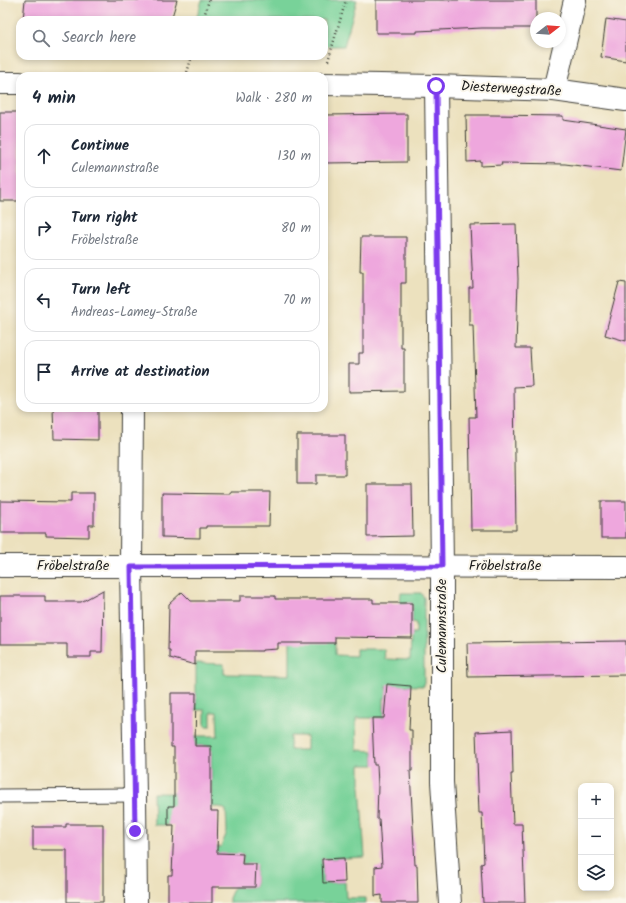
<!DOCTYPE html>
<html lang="en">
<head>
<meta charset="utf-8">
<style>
  body { margin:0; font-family:Kalam,sans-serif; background:#f6f6f7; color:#1f2937 }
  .controls { position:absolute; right:12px; bottom:12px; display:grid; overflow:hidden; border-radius:8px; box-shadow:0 2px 6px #0003 }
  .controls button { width:36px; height:36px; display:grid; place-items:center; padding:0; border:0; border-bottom:1px solid #e0e1e3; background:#fff; color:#1f2937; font:20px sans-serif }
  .compass { position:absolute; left:530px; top:12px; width:36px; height:36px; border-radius:50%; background:#fff; box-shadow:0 2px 6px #0003; rotate:73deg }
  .stop { position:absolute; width:12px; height:12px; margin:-9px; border:3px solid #7c3aed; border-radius:50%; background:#fff }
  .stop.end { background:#7c3aed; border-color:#fff; box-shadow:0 1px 4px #0008 }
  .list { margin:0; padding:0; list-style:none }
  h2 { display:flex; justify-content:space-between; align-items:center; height:52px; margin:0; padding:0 16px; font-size:17px }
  h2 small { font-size:13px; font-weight:400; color:#747a83 }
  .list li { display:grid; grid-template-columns:26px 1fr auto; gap:12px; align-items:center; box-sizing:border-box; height:64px; margin:0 8px 8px; padding:0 8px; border:1px solid #e0e1e3; border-radius:12px }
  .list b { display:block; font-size:15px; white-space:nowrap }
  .list p { margin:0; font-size:13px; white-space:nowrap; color:#747a83 }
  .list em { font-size:13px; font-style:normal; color:#747a83 }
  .icon { flex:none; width:22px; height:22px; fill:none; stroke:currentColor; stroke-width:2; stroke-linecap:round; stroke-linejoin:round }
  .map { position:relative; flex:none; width:626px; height:903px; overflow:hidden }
  .search { position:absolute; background:#fff; box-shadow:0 2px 6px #0003; left:16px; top:16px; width:312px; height:44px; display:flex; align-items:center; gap:10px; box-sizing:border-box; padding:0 14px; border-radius:12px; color:#747a83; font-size:15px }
  .panel { position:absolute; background:#fff; box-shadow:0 2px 6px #0003; left:16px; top:72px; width:312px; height:340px; border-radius:12px }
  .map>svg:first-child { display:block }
  .green { fill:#78d299; stroke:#4a775a; fill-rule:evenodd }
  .building { fill:#eea7dd }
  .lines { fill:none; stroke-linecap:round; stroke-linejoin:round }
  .lane-casing { stroke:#3b3a34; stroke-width:15 }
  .street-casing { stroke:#3b3a34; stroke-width:24 }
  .path { stroke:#3b3a34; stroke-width:2.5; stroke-dasharray:1 3; stroke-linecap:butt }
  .lane { stroke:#fff; stroke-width:13 }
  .street { stroke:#fff; stroke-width:22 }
  .route { stroke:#7c3aed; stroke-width:5 }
  .labels { text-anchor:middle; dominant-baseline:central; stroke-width:4; stroke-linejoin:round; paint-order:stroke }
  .street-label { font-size:14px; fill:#1c1c1c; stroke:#fbf7ec }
</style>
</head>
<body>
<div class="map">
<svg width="626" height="903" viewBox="0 0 626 903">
  <rect width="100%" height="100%" fill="#fbf7ec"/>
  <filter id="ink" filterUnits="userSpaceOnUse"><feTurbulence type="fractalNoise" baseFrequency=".025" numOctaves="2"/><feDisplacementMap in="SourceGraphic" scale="8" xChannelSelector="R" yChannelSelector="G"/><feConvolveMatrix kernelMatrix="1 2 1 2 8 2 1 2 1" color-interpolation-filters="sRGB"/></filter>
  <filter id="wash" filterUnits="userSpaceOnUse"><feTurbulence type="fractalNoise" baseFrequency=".012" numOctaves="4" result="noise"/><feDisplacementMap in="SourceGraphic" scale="16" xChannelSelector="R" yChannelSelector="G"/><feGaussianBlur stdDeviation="0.9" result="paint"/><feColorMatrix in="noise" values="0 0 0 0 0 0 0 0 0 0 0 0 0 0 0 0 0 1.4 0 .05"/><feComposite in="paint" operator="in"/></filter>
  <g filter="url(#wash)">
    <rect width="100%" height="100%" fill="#ece1be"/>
    <g class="green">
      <polygon points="202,0 357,0 344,46 324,46 324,20 196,20"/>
      <path d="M 401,593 L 421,593 L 424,598 L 424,686 L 387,685 L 386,698 L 384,698 L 384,718 L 356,718 L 357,750 L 373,751 L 374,765 L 360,765 L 360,786 L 365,857 L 322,859 L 323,883 L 345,882 L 346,898 L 366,898 L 366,903 L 229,903 L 229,898 L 234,887 L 255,887 L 256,865 L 242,864 L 243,854 L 205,853 L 205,848 L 221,847 L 227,832 L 226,810 L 220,807 L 202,807 L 168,825 L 154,825 L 153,793 L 212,794 L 211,783 L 211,746 L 195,746 L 195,736 L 218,736 L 217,712 L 211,712 L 211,726 L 205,726 L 205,710 L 196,710 L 196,663 L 224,664 L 224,674 L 290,675 L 290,629 L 335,643 L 335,655 L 356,656 L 356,649 L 384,649 L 385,659 L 410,660 L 411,638 L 412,637 L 412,633 L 416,633 L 416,623 L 412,622 L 412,603 L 400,603 ZM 290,736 L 307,736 L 307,750 L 290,750 Z"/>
    </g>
    <g id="blocks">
      <g class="building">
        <polygon points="25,0 177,0 171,20 23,20"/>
        <polygon points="376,0 536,0 536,28 482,28 417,31 417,33 376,33"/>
        <polygon points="606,19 626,22 626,61 601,57"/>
        <rect x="0" y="112" width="20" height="89"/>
        <polygon points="407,114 407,162 324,163 324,115"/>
        <polygon points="466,115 492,115 563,116 563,120 626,129 621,171 565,164 501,163 502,165 481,166 481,161 467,162"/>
        <polygon points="516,224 518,279 516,348 530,348 532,386 514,387 516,530 471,530 469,417 476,417 473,325 469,325 469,288 473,288 470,225"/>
        <polygon points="361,237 406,237 406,283 401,283 401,348 404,348 404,391 349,392 349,364 359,364 359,353 363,353 363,272 360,272"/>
        <polygon points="619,282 626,283 626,341 605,335"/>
        <polygon points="53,408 98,408 98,440 54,439"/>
        <polygon points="297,435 345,435 345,475 316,475 316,484 297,484"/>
        <polygon points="367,484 412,484 413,536 367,537"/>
        <polygon points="231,492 270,492 269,526 206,526 206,528 200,528 200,538 162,537 162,493 231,494"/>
        <polygon points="71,493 94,493 94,525 89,525 89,537 46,536 46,533 0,533 0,501 71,502"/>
        <rect x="601" y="501" width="25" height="37"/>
        <polygon points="103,590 102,652 91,652 91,657 67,657 67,644 0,644 0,596 45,596 45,602 81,602"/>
        <polygon points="182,592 191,601 240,601 240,596 275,596 275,599 373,599 373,603 412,603 412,638 335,637 335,643 278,643 278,649 262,650 262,651 195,651 195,665 170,658 170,650 168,650 169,604"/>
        <polygon points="626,641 626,675 468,677 467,643"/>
        <polygon points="387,684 411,686 409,730 412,730 412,771 410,771 415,865 417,865 418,903 382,903 382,895 375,896 375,867 382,866 379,819 377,819 378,785 377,765 374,765 372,718 384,718"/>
        <polygon points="171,693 196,693 195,746 211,746 211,811 218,811 217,853 243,854 242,864 256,864 255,887 212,887 212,903 168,903 168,875 172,875 174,825 168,825 168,806 174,806 174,747 171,747"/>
        <polygon points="512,730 513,774 511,774 513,824 522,824 525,903 483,903 481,864 484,863 482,813 479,813 476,732"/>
        <polygon points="66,824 103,824 103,902 67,902 67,850 33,850 33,827 66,827"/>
        <polygon points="344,858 345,882 323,883 322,859"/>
      </g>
    </g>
  </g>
  <g filter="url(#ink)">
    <use href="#blocks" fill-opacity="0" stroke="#3b3a34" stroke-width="1"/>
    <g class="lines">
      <g class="lane-casing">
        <polyline id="lane" points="0,796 135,795"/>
      </g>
      <g class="street-casing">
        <g id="street">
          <polyline points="0,83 20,83"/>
          <polyline points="324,84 436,86 554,90 626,100"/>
          <polyline points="436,86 442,566 442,782 450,903"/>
          <polyline points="554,90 575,0"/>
          <polyline points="132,408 131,567 135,795 136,903"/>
          <path d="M 0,566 C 209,567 417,565 626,567"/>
        </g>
      </g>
      <g class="path">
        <polyline points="203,20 209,0"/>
        <polyline points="328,61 346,0"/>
        <polyline points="186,76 192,56"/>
      </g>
      <use href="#lane" class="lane"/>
      <use href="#street" class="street"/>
    </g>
  </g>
  <g class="lines" filter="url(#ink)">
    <polyline class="route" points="135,831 131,567 442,566 436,86"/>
  </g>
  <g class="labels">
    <g class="street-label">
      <text transform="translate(511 89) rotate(3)">Diesterwegstraße</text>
      <text x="73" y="566">Fröbelstraße</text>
      <text x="505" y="566">Fröbelstraße</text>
      <text transform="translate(442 626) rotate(-90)">Culemannstraße</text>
    </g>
  </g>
</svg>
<div class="controls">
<button>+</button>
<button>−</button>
<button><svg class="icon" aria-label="layers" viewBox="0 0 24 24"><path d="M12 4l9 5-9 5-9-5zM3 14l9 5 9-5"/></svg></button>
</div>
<svg class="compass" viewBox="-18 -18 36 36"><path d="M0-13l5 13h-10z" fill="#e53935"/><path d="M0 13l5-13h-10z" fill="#747a83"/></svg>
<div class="stop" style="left:436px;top:86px"></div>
<div class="stop end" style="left:135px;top:831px"></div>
<div class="search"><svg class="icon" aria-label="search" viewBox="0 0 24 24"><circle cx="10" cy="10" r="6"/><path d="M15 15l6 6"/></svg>Search here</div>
<section class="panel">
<h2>4 min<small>Walk · 280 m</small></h2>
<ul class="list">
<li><svg class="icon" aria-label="ahead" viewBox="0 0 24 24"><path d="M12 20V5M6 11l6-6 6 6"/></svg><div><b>Continue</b><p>Culemannstraße</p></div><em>130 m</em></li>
<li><svg class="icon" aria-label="right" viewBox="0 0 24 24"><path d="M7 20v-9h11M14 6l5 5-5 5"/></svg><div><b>Turn right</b><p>Fröbelstraße</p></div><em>80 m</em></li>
<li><svg class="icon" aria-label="left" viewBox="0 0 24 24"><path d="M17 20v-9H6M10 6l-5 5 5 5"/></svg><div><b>Turn left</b><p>Andreas-Lamey-Straße</p></div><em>70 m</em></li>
<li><svg class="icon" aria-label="arrive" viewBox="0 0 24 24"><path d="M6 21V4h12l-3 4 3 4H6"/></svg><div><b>Arrive at destination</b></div></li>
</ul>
</section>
</div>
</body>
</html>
